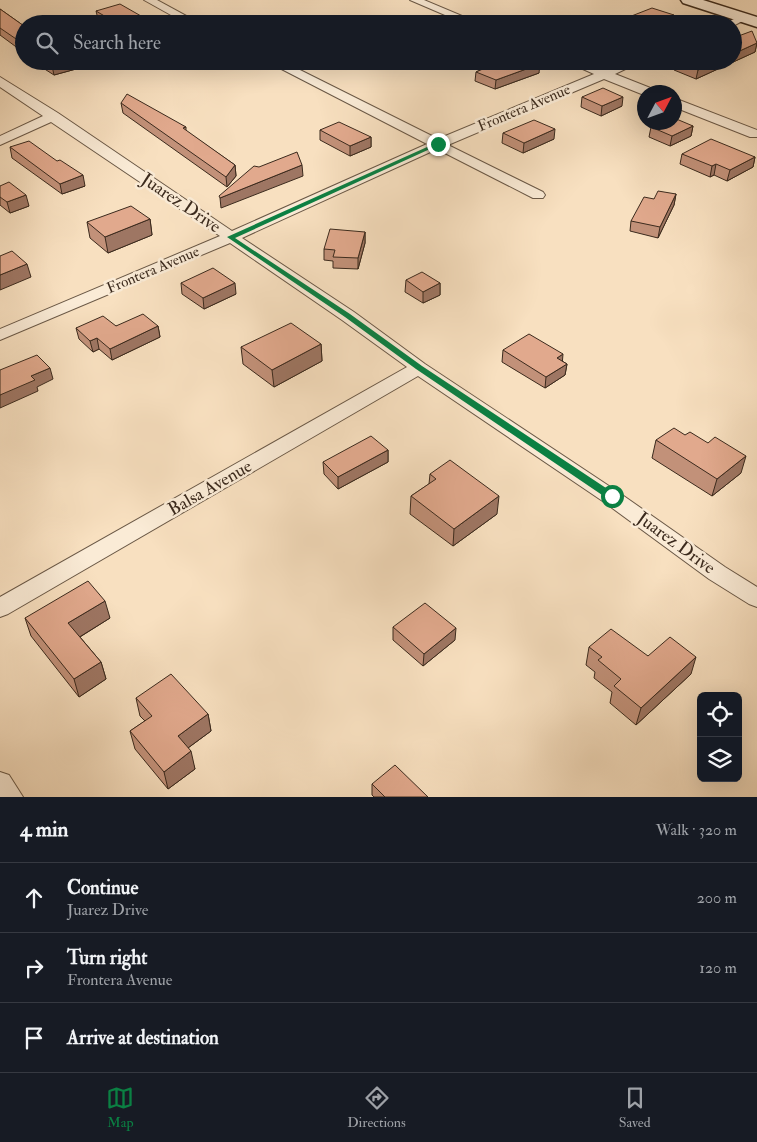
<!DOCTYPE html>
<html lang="en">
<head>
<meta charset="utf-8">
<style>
  body { margin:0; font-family:"IM FELL Double Pica",serif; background:#242831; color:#f1f3f6 }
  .controls { position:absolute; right:15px; bottom:15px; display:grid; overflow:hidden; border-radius:8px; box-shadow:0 5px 20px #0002 }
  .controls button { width:45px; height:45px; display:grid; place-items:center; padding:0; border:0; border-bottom:1px solid #363941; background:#171b24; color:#f1f3f6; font:25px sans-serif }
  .compass { position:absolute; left:637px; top:85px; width:45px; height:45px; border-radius:50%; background:#171b24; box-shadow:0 5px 20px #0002; rotate:49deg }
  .stop { position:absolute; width:15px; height:15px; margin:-11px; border:4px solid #0b8043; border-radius:50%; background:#fff }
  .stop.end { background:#0b8043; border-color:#fff; box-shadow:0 1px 5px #0008 }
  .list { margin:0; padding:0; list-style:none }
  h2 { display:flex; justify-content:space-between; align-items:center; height:65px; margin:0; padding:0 20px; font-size:21px }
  h2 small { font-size:16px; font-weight:400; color:#9ea1a6 }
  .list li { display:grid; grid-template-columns:32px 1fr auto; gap:15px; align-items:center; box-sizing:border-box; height:70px; padding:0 20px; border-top:1px solid #363941 }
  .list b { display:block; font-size:19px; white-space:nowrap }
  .list p { margin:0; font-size:16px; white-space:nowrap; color:#9ea1a6 }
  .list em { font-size:16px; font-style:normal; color:#9ea1a6 }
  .icon { flex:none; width:28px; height:28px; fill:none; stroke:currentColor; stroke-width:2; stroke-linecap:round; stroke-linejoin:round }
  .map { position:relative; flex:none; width:757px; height:797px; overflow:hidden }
  .search { position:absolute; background:#171b24; box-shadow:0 5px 20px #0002; left:15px; right:15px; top:15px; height:55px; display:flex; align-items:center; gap:12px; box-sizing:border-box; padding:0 18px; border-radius:28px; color:#9ea1a6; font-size:19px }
  .sheet { height:275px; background:#171b24 }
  nav { display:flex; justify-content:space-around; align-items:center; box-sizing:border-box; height:70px; border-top:1px solid #363941; background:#171b24; font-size:14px; color:#9ea1a6 }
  nav a { display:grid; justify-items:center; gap:2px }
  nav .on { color:#0b8043 }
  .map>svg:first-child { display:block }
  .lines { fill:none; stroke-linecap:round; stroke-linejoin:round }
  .street-casing { stroke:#6a5846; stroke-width:2 }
  .secondary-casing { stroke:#3b2a1d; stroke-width:3 }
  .street { fill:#faebd6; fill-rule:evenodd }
  .secondary { fill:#faebd6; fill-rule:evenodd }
  .wall { fill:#c29179; stroke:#3b2a1d }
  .shaded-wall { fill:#9e7663; stroke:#3b2a1d }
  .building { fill:#e1a98d; stroke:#3b2a1d }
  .route { fill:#0b8043 }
  .labels { text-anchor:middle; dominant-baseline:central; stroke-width:5; stroke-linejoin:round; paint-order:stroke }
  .far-street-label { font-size:15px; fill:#3b2a1d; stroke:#faebd6 }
  .street-label { font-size:18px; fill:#3b2a1d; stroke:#faebd6 }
</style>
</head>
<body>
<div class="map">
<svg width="757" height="797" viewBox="0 0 757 797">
  <rect width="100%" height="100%" fill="#f8e0c0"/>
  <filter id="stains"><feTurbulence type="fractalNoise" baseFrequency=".004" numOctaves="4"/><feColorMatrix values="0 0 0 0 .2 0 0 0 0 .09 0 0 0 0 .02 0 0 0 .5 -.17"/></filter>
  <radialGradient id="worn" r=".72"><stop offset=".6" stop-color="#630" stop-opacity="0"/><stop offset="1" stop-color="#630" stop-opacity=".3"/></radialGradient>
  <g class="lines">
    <g class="street-casing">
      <g id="street">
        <polygon points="144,0 157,0 201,24 187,24"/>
        <polygon points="410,0 424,0 481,24 466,24"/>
        <polygon points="743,15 748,18 733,26 733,24 723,24"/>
        <polygon points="266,61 282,61 438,139 594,74 565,61 582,61 604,70 625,61 642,61 615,74 653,89 655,92 644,92 644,95 604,79 448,145 543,192 545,195 543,198 533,198 437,149 242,238 354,312 425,364 618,492 725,567 757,587 757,607 749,604 709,579 604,502 418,376 8,614 0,617 0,597 407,367 342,320 230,243 0,340 0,329 220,236 51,122 0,145 0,136 43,116 0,87 0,77 58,113 232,231 427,144"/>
        <polygon points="674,98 757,130 757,137 750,137 674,107"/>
        <polygon points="0,772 9,775 23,797 0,797"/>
      </g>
    </g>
    <g class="secondary-casing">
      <polygon id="secondary" points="681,0 703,0 757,17 757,27 683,3"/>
    </g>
    <use href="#street" class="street"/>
    <use href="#secondary" class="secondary"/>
  </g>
  <g class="wall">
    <polygon points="0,9 24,26 24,56 20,53 19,49 0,35"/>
    <polygon points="96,11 155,24 105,24 98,19"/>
    <polygon points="757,42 755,52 696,79 674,70 676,61"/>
    <polygon points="32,61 74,61 76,69 54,75"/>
    <polygon points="465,61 534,61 539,73 495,89 475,81 476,72 482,69"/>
    <polygon points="582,97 622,106 601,116 581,107"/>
    <polygon points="121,103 186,127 186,131 235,165 236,176 227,187 123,113"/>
    <polygon points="693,126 691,136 670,146 649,137 651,127"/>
    <polygon points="320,130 371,137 371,147 350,156 320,140"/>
    <polygon points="503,133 554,139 523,153 502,143"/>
    <polygon points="10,147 85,186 62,194 12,158"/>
    <polygon points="682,154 755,157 753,167 727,181 714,175 710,177 680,164"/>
    <polygon points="0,186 29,206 10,213 0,205"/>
    <polygon points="676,194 674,205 658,238 630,231 631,221 654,199"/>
    <polygon points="150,219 152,235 108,253 90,238 87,222"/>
    <polygon points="365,232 365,243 358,269 333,268 333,261 324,260 324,249"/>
    <polygon points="406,280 440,283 440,295 423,303 405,292"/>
    <polygon points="181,283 236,294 204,309 182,294"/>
    <polygon points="116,326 158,326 160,337 112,360 99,349 93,352 79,339 76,328"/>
    <polygon points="321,344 322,361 274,387 243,364 241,347"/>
    <polygon points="503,350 562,361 567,364 565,375 545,388 502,362"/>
    <polygon points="656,440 741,473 712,496 652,458"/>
    <polygon points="388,450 388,462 338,489 324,474 323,462"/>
    <polygon points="430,474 497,514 453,546 410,514 411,496 429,484"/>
    <polygon points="25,618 110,618 80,637 101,662 106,679 79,697 31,636"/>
    <polygon points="393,627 455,640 423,666 393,640"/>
    <polygon points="589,647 648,656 691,674 636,725 610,703 612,692 594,678 595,672 586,665"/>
    <polygon points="136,698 208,714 211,731 188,748 195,769 168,789 135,749 130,731 145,721 140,716"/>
    <polygon points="372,784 428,797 374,797 372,795"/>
  </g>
  <g class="shaded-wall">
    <polygon points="674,15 673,24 652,24"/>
    <polygon points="757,43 755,52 696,79 698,70 716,61 733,61 733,54"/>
    <polygon points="68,61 74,61 76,69 54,75 52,66"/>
    <polygon points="540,64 539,73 495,89 496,80"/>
    <polygon points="623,97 622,106 601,116 602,106"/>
    <polygon points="693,126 691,136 670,146 672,136"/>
    <polygon points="555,129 554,139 523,153 524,143"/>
    <polygon points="371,137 371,147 350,156 350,146"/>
    <polygon points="755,157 753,167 727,181 730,170"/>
    <polygon points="716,164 714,175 710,177 712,166"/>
    <polygon points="235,165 236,176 227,187 226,177"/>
    <polygon points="302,165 303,176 221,208 220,198"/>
    <polygon points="83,175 85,186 62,194 60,184"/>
    <polygon points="676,194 674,205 658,238 660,227"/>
    <polygon points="26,195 29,206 10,213 7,202"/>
    <polygon points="150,219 152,235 108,253 105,237"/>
    <polygon points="365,232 365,243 358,269 358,258"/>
    <polygon points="27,264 31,277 0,290 0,275"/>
    <polygon points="235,283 236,294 204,309 203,298"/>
    <polygon points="440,283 440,295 423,303 423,292"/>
    <polygon points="158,326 160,337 112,360 110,349"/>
    <polygon points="97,338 99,349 93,352 90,341"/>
    <polygon points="321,344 322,361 274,387 272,370"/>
    <polygon points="563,354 562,366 557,358"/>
    <polygon points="567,364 565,375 545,388 546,377"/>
    <polygon points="50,368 53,379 37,387 38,391 0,408 0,395 31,376"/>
    <polygon points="388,450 388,462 338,489 338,477"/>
    <polygon points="746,456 741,473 712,496 717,479"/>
    <polygon points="499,496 497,514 453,546 454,529"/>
    <polygon points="105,601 110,618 73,641 68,623"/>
    <polygon points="456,628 455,640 423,666 424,654"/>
    <polygon points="696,657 691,674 636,725 641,708"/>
    <polygon points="101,662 106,679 79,697 74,679"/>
    <polygon points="208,714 211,731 181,753 178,736"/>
    <polygon points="191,751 195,769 168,789 164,772"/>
  </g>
  <g class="building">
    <polygon points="120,4 155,24 118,24 96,11"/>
    <polygon points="652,8 674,15 652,24 611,24"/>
    <polygon points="0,9 24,26 24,48 18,44 22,43 0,28"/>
    <polygon points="752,31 757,43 733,54 733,38"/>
    <polygon points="45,61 68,61 52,66"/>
    <polygon points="485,61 534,61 540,64 496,80 476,72 492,65"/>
    <polygon points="677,61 716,61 698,70"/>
    <polygon points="603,88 623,97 602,106 582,97"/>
    <polygon points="127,94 186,127 183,128 235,165 226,177 121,103"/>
    <polygon points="674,118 693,126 672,136 651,127 660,122 674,122"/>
    <polygon points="534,120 555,129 524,143 503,133"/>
    <polygon points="339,122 371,137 350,146 320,130"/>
    <polygon points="711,139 755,157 730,170 716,164 712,166 682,154"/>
    <polygon points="29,141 57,161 60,160 83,175 60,184 10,147"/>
    <polygon points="297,152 302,165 220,198 219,196 254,166 259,167"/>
    <polygon points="9,182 26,195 7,202 0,197 0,186"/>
    <polygon points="658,191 676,194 660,227 631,221 644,197 654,199"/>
    <polygon points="131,206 150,219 105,237 87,222"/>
    <polygon points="330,229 365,232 358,258 333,257 335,250 324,249"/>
    <polygon points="12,251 27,264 0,275 0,256"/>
    <polygon points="213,268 235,283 203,298 181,283"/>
    <polygon points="422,272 440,283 423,292 406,280"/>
    <polygon points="143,314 158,326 110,349 97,338 90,341 76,328 103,316 116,326"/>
    <polygon points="291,323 321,344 272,370 241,347"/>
    <polygon points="529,334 563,354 557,358 567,364 546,377 503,350"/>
    <polygon points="37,355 50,368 31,376 35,380 0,395 0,370"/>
    <polygon points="674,428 685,435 690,432 708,443 715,437 746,456 717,479 656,440"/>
    <polygon points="371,436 388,450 338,477 323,462"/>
    <polygon points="450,460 499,496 454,529 411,496 436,479 430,474"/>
    <polygon points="88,581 105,601 68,623 101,662 74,679 25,618"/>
    <polygon points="425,603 456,628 424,654 393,627"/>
    <polygon points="611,629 648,656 670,637 696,657 641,708 614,686 621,679 598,660 602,657 589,647"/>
    <polygon points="171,674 208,714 178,736 191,751 164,772 130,731 152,716 136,698"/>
    <polygon points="395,765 428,797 385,797 372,784"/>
  </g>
  <polygon class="route" points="436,143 441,144 235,238 350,314 422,366 615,494 615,499 608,499 416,369 345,317 227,237"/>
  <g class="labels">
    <g class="far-street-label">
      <text transform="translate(524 108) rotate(-23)">Frontera Avenue</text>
      <text transform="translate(153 270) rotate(-23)">Frontera Avenue</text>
    </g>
    <g class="street-label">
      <text transform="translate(181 203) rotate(34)">Juarez Drive</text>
      <text transform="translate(210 488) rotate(-30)">Balsa Avenue</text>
      <text transform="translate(676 543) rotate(36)">Juarez Drive</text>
    </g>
  </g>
  <rect width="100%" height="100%" filter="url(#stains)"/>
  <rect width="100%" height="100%" fill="url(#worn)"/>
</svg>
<div class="controls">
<button><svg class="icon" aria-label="locate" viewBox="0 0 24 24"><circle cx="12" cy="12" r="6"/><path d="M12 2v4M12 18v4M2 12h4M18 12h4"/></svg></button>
<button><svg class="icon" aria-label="layers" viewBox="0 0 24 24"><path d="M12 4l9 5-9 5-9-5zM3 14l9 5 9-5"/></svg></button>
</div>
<svg class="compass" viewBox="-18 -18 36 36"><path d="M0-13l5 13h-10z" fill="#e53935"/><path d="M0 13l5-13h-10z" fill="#9ea1a6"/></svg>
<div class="stop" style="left:612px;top:496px"></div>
<div class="stop end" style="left:438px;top:144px"></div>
<div class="search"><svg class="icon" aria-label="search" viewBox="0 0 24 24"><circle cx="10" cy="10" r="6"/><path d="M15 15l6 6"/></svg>Search here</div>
</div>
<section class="sheet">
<h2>4 min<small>Walk · 320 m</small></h2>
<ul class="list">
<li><svg class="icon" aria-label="ahead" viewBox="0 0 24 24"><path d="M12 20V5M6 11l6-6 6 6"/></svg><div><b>Continue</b><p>Juarez Drive</p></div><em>200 m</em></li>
<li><svg class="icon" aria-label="right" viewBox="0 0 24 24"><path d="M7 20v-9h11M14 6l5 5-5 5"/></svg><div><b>Turn right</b><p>Frontera Avenue</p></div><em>120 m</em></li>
<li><svg class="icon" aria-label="arrive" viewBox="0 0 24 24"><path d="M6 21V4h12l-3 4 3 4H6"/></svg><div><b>Arrive at destination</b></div></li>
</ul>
</section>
<nav>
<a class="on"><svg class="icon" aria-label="map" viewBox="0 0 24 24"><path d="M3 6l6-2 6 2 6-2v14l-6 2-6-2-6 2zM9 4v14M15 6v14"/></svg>Map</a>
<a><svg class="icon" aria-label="directions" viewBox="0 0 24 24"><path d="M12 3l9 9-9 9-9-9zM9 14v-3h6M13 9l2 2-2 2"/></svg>Directions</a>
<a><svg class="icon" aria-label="saved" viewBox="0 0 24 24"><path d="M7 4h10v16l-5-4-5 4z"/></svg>Saved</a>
</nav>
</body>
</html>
